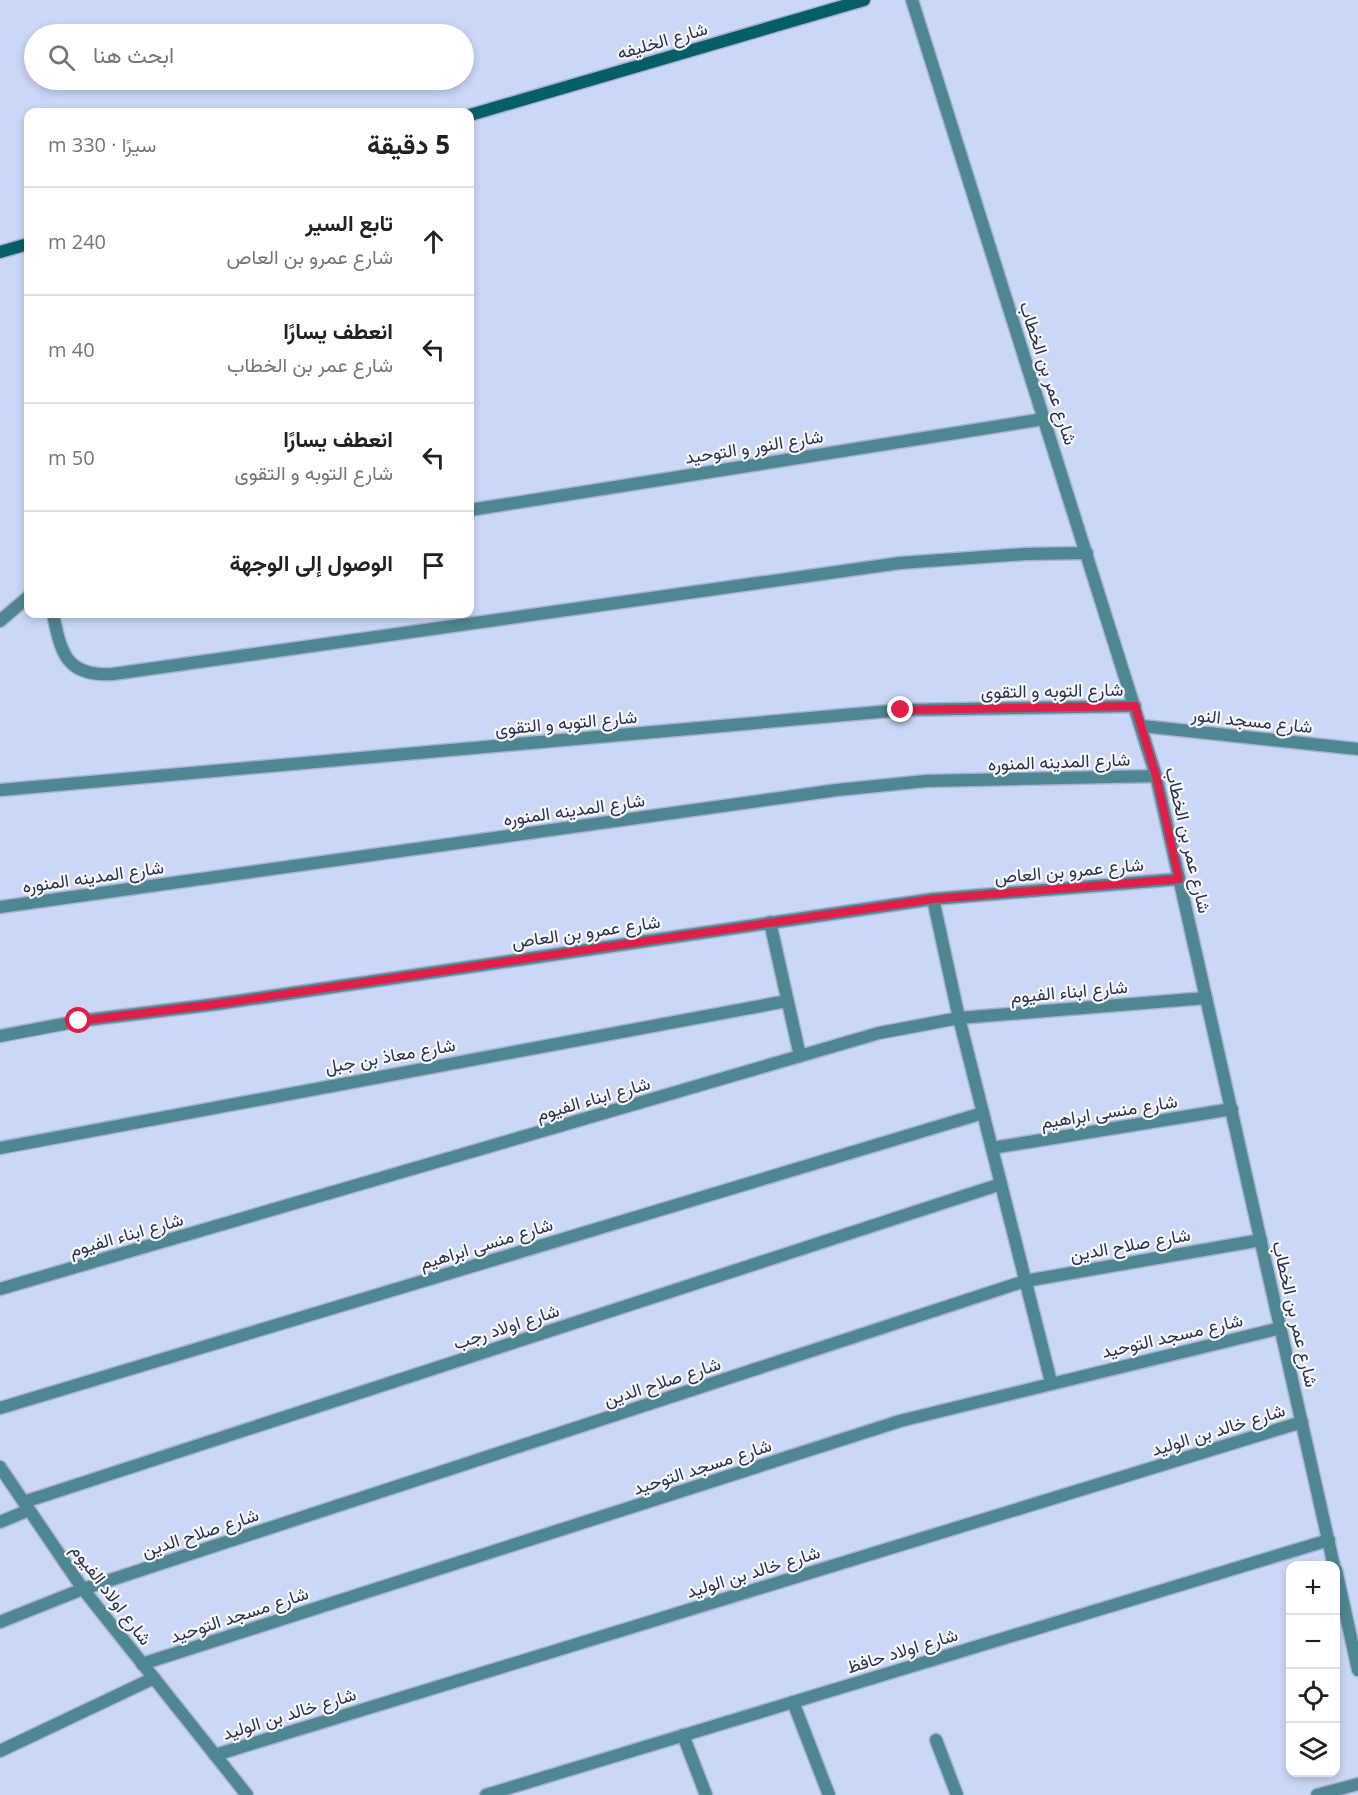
<!DOCTYPE html>
<html lang="ar">
<head>
<meta charset="utf-8">
<style>
  body { margin:0; font-family:"Open Sans",Vazirmatn,sans-serif; background:#f6f6f6; color:#202124; direction:rtl }
  .controls { position:absolute; right:18px; bottom:18px; display:grid; overflow:hidden; border-radius:12px; box-shadow:0 3px 9px #0003 }
  .controls button { width:54px; height:54px; display:grid; place-items:center; padding:0; border:0; border-bottom:2px solid #e0e0e0; background:#fff; color:#202124; font:30px sans-serif }
  .stop { position:absolute; width:18px; height:18px; margin:-14px; border:4px solid #e11d48; border-radius:50%; background:#fff }
  .stop.end { background:#e11d48; border-color:#fff; box-shadow:0 2px 6px #0008 }
  .list { margin:0; padding:0; list-style:none }
  h2 { display:flex; justify-content:space-between; align-items:center; height:78px; margin:0; padding:0 24px; font-size:26px }
  h2 small { font-size:20px; font-weight:400; color:#757577 }
  .list li { display:grid; grid-template-columns:39px 1fr auto; gap:18px; align-items:center; box-sizing:border-box; height:108px; padding:0 24px; border-top:2px solid #e0e0e0 }
  .list b { display:block; font-size:22px; white-space:nowrap }
  .list p { margin:0; font-size:20px; white-space:nowrap; color:#757577 }
  .list em { font-size:20px; font-style:normal; color:#757577 }
  .icon { flex:none; width:33px; height:33px; fill:none; stroke:currentColor; stroke-width:2; stroke-linecap:round; stroke-linejoin:round }
  .map { position:relative; flex:none; width:1358px; height:1795px; overflow:hidden; direction:ltr }
  .search { position:absolute; background:#fff; box-shadow:0 3px 9px #0003; left:24px; top:24px; width:450px; height:66px; display:flex; align-items:center; gap:15px; box-sizing:border-box; padding:0 21px; border-radius:33px; color:#757577; font-size:22px }
  .panel { position:absolute; background:#fff; box-shadow:0 3px 9px #0003; left:24px; top:108px; width:450px; height:510px; border-radius:12px; direction:rtl }
  .map>svg:first-child { display:block }
  .lines { fill:none; stroke-linecap:round; stroke-linejoin:round }
  .minor-casing { stroke:#a8b3d0; stroke-width:15 }
  .secondary-casing { stroke:#a8b3d0; stroke-width:15 }
  .minor { stroke:#4e8791; stroke-width:12 }
  .secondary { stroke:#065e69; stroke-width:12 }
  .route { stroke:#e11d48; stroke-width:8 }
  .labels { text-anchor:middle; dominant-baseline:central; stroke-width:4.5; stroke-linejoin:round; paint-order:stroke }
  .street-label { font-size:18px; fill:#2b3246; stroke:#f6f8fe }
</style>
</head>
<body>
<div class="map">
<svg width="1358" height="1795" viewBox="0 0 1358 1795">
  <rect width="100%" height="100%" fill="#cbd7f7"/>
  <g class="lines">
    <g class="minor-casing">
      <g id="minor">
        <polyline points="912,0 1156,776 1334,1566"/>
        <polyline points="470,510 1044,419"/>
        <path d="M 53,614 C 61,653 66,677 113,674 L 900,563 L 1025,554 L 1087,553"/>
        <polyline points="0,621 28,597"/>
        <polyline points="1142,726 1358,749"/>
        <polyline points="0,790 901,710 1135,706"/>
        <polyline points="933,899 959,1018 1051,1382"/>
        <polyline points="0,907 837,790 926,781 1156,776"/>
        <polyline points="770,922 800,1056"/>
        <polyline points="0,1036 79,1021 217,1004 933,899 1179,879"/>
        <polyline points="0,1148 787,1001"/>
        <polyline points="992,1148 1232,1109"/>
        <polyline points="0,1289 879,1033 959,1018 1206,998"/>
        <polyline points="0,1408 983,1113"/>
        <polyline points="0,1467 83,1589 247,1795"/>
        <polyline points="24,1502 1001,1184"/>
        <polyline points="0,1522 29,1510"/>
        <polyline points="1336,1570 1358,1670"/>
        <polyline points="0,1622 83,1589 1025,1281 1261,1240"/>
        <polyline points="142,1664 900,1421 1281,1328"/>
        <polyline points="793,1702 829,1795"/>
        <polyline points="683,1735 706,1795"/>
        <polyline points="936,1740 957,1795"/>
        <polyline points="0,1751 154,1678"/>
        <polyline points="215,1755 1302,1422"/>
        <polyline points="486,1795 1329,1540"/>
        <polyline points="1317,1795 1358,1784"/>
      </g>
    </g>
    <g class="secondary-casing">
      <g id="secondary">
        <polyline points="470,115 864,0"/>
        <polyline points="0,252 28,244"/>
      </g>
    </g>
    <use href="#minor" class="minor"/>
    <use href="#secondary" class="secondary"/>
  </g>
  <g class="lines">
    <polyline class="route" points="79,1021 217,1004 933,899 1179,879 1156,776 1135,706 901,710"/>
  </g>
  <g class="labels">
    <g class="street-label">
      <text transform="translate(662 40) rotate(-16)">شارع الخليفه</text>
      <text transform="translate(1049 373) rotate(72)">شارع عمر بن الخطاب</text>
      <text transform="translate(754 446) rotate(-9)">شارع النور و التوحيد</text>
      <text transform="translate(1052 690) rotate(-1)">شارع التوبه و التقوى</text>
      <text transform="translate(1252 720) rotate(6)">شارع مسجد النور</text>
      <text transform="translate(566 722) rotate(-5)">شارع التوبه و التقوى</text>
      <text transform="translate(1059 761) rotate(-2)">شارع المدينه المنوره</text>
      <text transform="translate(574 809) rotate(-8)">شارع المدينه المنوره</text>
      <text transform="translate(1189 840) rotate(77)">شارع عمر بن الخطاب</text>
      <text transform="translate(1069 870) rotate(-5)">شارع عمرو بن العاص</text>
      <text transform="translate(93 876) rotate(-8)">شارع المدينه المنوره</text>
      <text transform="translate(586 931) rotate(-8)">شارع عمرو بن العاص</text>
      <text transform="translate(1069 991) rotate(-5)">شارع ابناء الفيوم</text>
      <text transform="translate(390 1055) rotate(-10)">شارع معاذ بن جبل</text>
      <text transform="translate(593 1098) rotate(-16)">شارع ابناء الفيوم</text>
      <text transform="translate(1109 1111) rotate(-9)">شارع منسى ابراهيم</text>
      <text transform="translate(126 1234) rotate(-16)">شارع ابناء الفيوم</text>
      <text transform="translate(486 1243) rotate(-17)">شارع منسى ابراهيم</text>
      <text transform="translate(1130 1244) rotate(-10)">شارع صلاح الدين</text>
      <text transform="translate(1296 1314) rotate(77)">شارع عمر بن الخطاب</text>
      <text transform="translate(506 1326) rotate(-18)">شارع اولاد رجب</text>
      <text transform="translate(1172 1335) rotate(-13)">شارع مسجد التوحيد</text>
      <text transform="translate(662 1381) rotate(-18)">شارع صلاح الدين</text>
      <text transform="translate(1218 1429) rotate(-17)">شارع خالد بن الوليد</text>
      <text transform="translate(702 1466) rotate(-18)">شارع مسجد التوحيد</text>
      <text transform="translate(200 1532) rotate(-18)">شارع صلاح الدين</text>
      <text transform="translate(753 1571) rotate(-17)">شارع خالد بن الوليد</text>
      <text transform="translate(112 1594) rotate(53)">شارع اولاد الفيوم</text>
      <text transform="translate(239 1614) rotate(-18)">شارع مسجد التوحيد</text>
      <text transform="translate(902 1650) rotate(-17)">شارع اولاد حافظ</text>
      <text transform="translate(289 1713) rotate(-17)">شارع خالد بن الوليد</text>
    </g>
  </g>
</svg>
<div class="controls">
<button>+</button>
<button>−</button>
<button><svg class="icon" aria-label="locate" viewBox="0 0 24 24"><circle cx="12" cy="12" r="6"/><path d="M12 2v4M12 18v4M2 12h4M18 12h4"/></svg></button>
<button><svg class="icon" aria-label="layers" viewBox="0 0 24 24"><path d="M12 4l9 5-9 5-9-5zM3 14l9 5 9-5"/></svg></button>
</div>
<div class="stop" style="left:79px;top:1021px"></div>
<div class="stop end" style="left:901px;top:710px"></div>
<div class="search"><svg class="icon" aria-label="search" viewBox="0 0 24 24"><circle cx="10" cy="10" r="6"/><path d="M15 15l6 6"/></svg>ابحث هنا</div>
<section class="panel">
<h2>5 دقيقة<small>سيرًا · 330 m</small></h2>
<ul class="list">
<li><svg class="icon" aria-label="ahead" viewBox="0 0 24 24"><path d="M12 20V5M6 11l6-6 6 6"/></svg><div><b>تابع السير</b><p>شارع عمرو بن العاص</p></div><em>240 m</em></li>
<li><svg class="icon" aria-label="left" viewBox="0 0 24 24"><path d="M17 20v-9H6M10 6l-5 5 5 5"/></svg><div><b>انعطف يسارًا</b><p>شارع عمر بن الخطاب</p></div><em>40 m</em></li>
<li><svg class="icon" aria-label="left" viewBox="0 0 24 24"><path d="M17 20v-9H6M10 6l-5 5 5 5"/></svg><div><b>انعطف يسارًا</b><p>شارع التوبه و التقوى</p></div><em>50 m</em></li>
<li><svg class="icon" aria-label="arrive" viewBox="0 0 24 24"><path d="M6 21V4h12l-3 4 3 4H6"/></svg><div><b>الوصول إلى الوجهة</b></div></li>
</ul>
</section>
</div>
</body>
</html>
